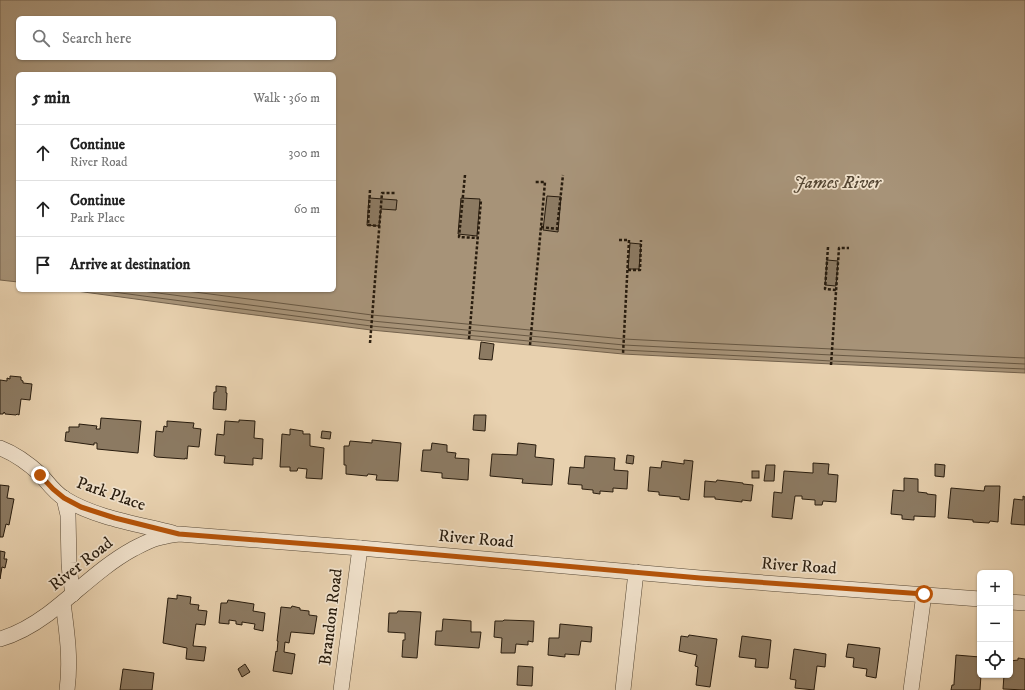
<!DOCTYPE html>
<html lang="en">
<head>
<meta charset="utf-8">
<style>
  body { margin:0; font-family:"IM FELL DW Pica",serif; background:#f6f6f6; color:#222 }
  .controls { position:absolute; right:12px; bottom:12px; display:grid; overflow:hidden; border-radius:6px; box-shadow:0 1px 3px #0004 }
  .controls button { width:36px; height:36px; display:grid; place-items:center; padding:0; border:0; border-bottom:1px solid #e0e0e0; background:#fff; color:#222; font:20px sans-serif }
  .stop { position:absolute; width:12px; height:12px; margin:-9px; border:3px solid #b45309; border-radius:50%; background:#fff }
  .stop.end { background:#b45309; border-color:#fff; box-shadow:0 1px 4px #0008 }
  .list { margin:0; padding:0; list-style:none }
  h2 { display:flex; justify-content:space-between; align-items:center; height:52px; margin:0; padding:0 16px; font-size:17px }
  h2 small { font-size:13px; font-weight:400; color:#767676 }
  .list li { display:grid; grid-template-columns:26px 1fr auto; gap:12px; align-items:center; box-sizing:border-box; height:56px; padding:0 16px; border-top:1px solid #e0e0e0 }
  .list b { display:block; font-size:15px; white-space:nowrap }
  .list p { margin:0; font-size:13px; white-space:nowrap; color:#767676 }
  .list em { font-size:13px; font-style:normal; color:#767676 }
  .icon { flex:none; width:22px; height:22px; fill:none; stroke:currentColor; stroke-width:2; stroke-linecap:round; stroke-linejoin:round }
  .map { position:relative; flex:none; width:1025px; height:690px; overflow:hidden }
  .search { position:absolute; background:#fff; box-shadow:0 1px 3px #0004; left:16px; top:16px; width:320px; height:44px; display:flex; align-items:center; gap:10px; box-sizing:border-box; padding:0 14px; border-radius:6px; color:#767676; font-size:15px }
  .panel { position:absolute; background:#fff; box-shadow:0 1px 3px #0004; left:16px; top:72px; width:320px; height:220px; border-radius:6px }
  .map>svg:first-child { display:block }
  .water { fill:#a79378; stroke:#74634e; fill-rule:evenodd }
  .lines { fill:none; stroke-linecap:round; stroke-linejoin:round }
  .shore { stroke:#685843; stroke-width:1 }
  .building { fill:#8c7a62; stroke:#281c0e }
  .minor-casing { stroke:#584936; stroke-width:16 }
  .path { stroke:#281c0e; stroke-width:2.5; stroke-dasharray:3 2; stroke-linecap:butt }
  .minor { stroke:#f0e1cb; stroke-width:15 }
  .route { stroke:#b45309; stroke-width:5 }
  .labels { text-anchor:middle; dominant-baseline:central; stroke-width:3.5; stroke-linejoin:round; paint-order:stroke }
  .street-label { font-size:17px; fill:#281c0e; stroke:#f0e1cb }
  .water-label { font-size:18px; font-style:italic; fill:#544633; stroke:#f0e1cb }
</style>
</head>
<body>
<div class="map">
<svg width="1025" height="690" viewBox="0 0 1025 690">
  <rect width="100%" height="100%" fill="#e8d1af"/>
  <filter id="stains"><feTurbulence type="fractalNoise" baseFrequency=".005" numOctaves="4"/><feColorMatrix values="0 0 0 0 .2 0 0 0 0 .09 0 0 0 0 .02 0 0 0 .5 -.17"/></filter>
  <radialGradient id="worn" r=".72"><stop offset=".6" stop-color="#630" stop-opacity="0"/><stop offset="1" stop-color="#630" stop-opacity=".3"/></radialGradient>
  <path class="water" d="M 0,0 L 1025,0 L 1025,373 L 682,357 L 623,354 L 371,330 L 224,311 L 69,290 L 334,290 L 334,74 L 18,74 L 18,282 L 0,280 ZM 18,18 L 334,18 L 334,58 L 18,58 Z"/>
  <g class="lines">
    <g class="shore">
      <polyline points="98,290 371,326 623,350 682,353 764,357 831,361 1025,369"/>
      <polyline points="135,290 372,321 624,345 682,348 1025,364"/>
      <polyline points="179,290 372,315 624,339 682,342 1025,358"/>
    </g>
  </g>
  <g class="building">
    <polygon points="547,196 561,197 558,232 543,230"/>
    <polygon points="369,198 397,200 396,210 381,209 379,226 367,225"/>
    <polygon points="461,198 480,199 477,236 458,234"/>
    <polygon points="630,243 641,244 639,269 628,269"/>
    <polygon points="827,260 838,261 836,286 825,285"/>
    <polygon points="481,342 494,344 492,360 479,359"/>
    <polygon points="10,376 21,377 21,380 23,381 23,383 32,384 30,400 21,399 19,415 17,414 16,415 5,414 5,413 4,412 3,414 0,414 0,380 7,381 7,378 10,379"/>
    <polygon points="216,386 226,387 226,393 227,393 226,410 213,409 214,392 216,392"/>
    <polygon points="474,415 486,415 485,431 473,430"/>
    <polygon points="101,418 141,421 138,453 97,449 97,443 94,443 94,445 65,441 66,432 69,432 69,427 79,427 79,424 97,426 96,429 100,429"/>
    <polygon points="239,420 255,421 254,438 263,439 262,459 253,458 253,465 224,463 225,456 215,455 217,434 224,435 225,421 239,422"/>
    <polygon points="167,421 194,423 193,428 201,429 199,447 188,446 187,459 185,458 185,459 156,457 155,456 154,456 156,431 163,432 164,426 167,427"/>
    <polygon points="290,429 303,431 303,434 310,434 310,446 324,448 322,479 306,478 307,469 298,468 297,471 290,471 290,467 280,467 282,434 290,435"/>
    <polygon points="322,431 331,432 330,439 321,438"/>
    <polygon points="372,440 401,443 398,481 376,480 377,475 368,474 367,476 346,474 346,465 344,465 344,446 349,446 350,441 372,443"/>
    <polygon points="432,443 447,445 447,452 456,453 455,458 469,459 468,480 442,478 442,473 421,471 423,450 431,450"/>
    <polygon points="518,443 536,445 535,457 554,459 552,485 522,483 523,479 490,476 492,454 517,455"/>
    <polygon points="627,455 634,456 633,464 626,463"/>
    <polygon points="585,456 615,458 614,470 628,471 627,489 613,488 613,492 600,491 600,494 593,493 593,490 582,489 582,485 568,484 570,467 584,468"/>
    <polygon points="684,460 693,461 689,500 680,499 680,497 659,495 659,492 648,491 650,467 661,468 662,461 684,464"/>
    <polygon points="813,463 829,464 828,474 838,475 836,502 823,501 822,505 815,505 815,500 802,499 802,496 795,496 792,519 772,517 774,492 782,493 784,471 813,473"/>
    <polygon points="935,464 945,465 944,477 935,476"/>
    <polygon points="766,465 775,465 774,481 764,481"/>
    <rect x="752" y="471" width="7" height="7"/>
    <polygon points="904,478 918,479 918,492 927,493 927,494 936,495 935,517 914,516 914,520 902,519 902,515 891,514 893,490 904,491"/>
    <polygon points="717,480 743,483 743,484 753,485 751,501 742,500 742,502 715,499 715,497 704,497 705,481 716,482"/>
    <polygon points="0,485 9,486 7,498 14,499 9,525 6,524 3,537 0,537"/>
    <polygon points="985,486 1000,486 998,522 990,521 989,523 973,522 973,520 948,518 951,488 984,491"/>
    <polygon points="1023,496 1025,497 1025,525 1011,524 1014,499 1023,500"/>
    <polygon points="0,551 5,552 4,559 7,559 5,568 2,567 0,579"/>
    <polygon points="177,595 191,597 190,604 199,605 198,610 207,611 205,625 196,624 193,646 206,647 204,661 186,659 187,648 163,643 168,598 177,599"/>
    <polygon points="228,600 254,604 253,611 265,613 263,631 254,629 255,624 242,622 242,625 236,624 236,621 229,620 229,624 219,623 221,603 227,603"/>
    <polygon points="292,606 300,608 300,610 309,611 309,615 317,616 314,634 291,632 289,643 285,642 284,652 295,654 292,674 273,671 276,651 277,652 278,641 277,641 281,607 291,608"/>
    <polygon points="398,611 421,612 417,658 402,657 403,640 405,640 405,633 388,632 389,613 397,613"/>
    <polygon points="443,619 471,621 471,632 481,632 479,648 435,645 436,631 442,631"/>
    <polygon points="504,620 534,621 533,642 528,641 528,645 516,644 515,653 501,653 502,638 494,637 495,621 503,621"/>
    <polygon points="560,624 592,627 591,642 581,641 579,655 565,654 565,657 548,655 549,638 559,638"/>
    <polygon points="689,635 717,639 710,687 696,685 698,667 695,666 697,655 679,651 681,636 688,637"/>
    <polygon points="742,636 771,640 768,668 755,667 756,659 739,657"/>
    <polygon points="848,644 880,648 876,678 866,676 867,669 853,667 854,658 846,657"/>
    <polygon points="794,649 826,654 825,667 817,666 814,690 795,688 796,680 790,679"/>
    <polygon points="956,655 980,657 980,675 981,675 980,690 951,690 952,685 954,685 954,683"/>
    <polygon points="1018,658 1025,659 1025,690 1003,689 1004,675 1010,675 1010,661 1018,660"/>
    <polygon points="245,664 250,672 242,677 238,669"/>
    <polygon points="518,666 533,667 532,686 517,685"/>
    <polygon points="123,669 154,673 152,690 120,690"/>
  </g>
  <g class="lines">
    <g class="minor-casing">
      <g id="minor">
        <path d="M 0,448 C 16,454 29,464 41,475 C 48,483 55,493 65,499 C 96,518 138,524 173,533"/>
        <polyline points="64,498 68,515 69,563 70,575 73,594"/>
        <polyline points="1010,602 1025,603"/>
        <path d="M 63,603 C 67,632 71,660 67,690"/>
        <path d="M 0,639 C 18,634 33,625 48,614 C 77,592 102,566 133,549 C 141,545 150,540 158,538 C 165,536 173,535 179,534 L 360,548 L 700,578 L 980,599"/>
        <polyline points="341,690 360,548"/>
        <polyline points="623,690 636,572"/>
        <polyline points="911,690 924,594"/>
      </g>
    </g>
    <g class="path">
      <polyline points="465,175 459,237 478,238"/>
      <polyline points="370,190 368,225 380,226"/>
      <polyline points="541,227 557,229 563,175"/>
      <polyline points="619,240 629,240 623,354"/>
      <polyline points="828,247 825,289 836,290"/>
      <polyline points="628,270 640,270 641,240"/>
      <polyline points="469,339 481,200"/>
      <polyline points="370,343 382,193 396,193"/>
      <polyline points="530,345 541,227 545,182 534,182"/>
      <polyline points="831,365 839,248 849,248"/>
    </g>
    <use href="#minor" class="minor"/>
  </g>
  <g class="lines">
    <polyline class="route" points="40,475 53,489 64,498 81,507 115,518 179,534 360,548 700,578 924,594"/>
  </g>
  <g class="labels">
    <g class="street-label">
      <text transform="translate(111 494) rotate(19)">Park Place</text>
      <text transform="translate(476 539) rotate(5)">River Road</text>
      <text transform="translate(81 564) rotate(-38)">River Road</text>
      <text transform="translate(799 566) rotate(4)">River Road</text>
      <text transform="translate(331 617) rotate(-83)">Brandon Road</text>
    </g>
    <g class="water-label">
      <text x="837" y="183">James River</text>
    </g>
  </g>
  <rect width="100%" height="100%" filter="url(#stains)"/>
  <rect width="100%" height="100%" fill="url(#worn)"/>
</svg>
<div class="controls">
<button>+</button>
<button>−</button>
<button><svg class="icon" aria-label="locate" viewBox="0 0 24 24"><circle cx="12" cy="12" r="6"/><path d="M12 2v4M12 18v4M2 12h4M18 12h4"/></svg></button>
</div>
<div class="stop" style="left:924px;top:594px"></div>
<div class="stop end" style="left:40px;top:475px"></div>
<div class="search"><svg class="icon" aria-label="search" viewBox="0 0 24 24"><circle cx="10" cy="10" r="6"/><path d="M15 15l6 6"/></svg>Search here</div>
<section class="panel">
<h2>5 min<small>Walk · 360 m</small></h2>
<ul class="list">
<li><svg class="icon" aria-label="ahead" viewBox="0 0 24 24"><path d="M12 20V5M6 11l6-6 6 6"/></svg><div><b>Continue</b><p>River Road</p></div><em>300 m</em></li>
<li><svg class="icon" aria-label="ahead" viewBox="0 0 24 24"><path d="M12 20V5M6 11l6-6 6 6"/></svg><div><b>Continue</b><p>Park Place</p></div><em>60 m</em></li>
<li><svg class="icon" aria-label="arrive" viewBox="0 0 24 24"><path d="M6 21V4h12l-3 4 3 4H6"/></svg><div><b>Arrive at destination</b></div></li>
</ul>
</section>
</div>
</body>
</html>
